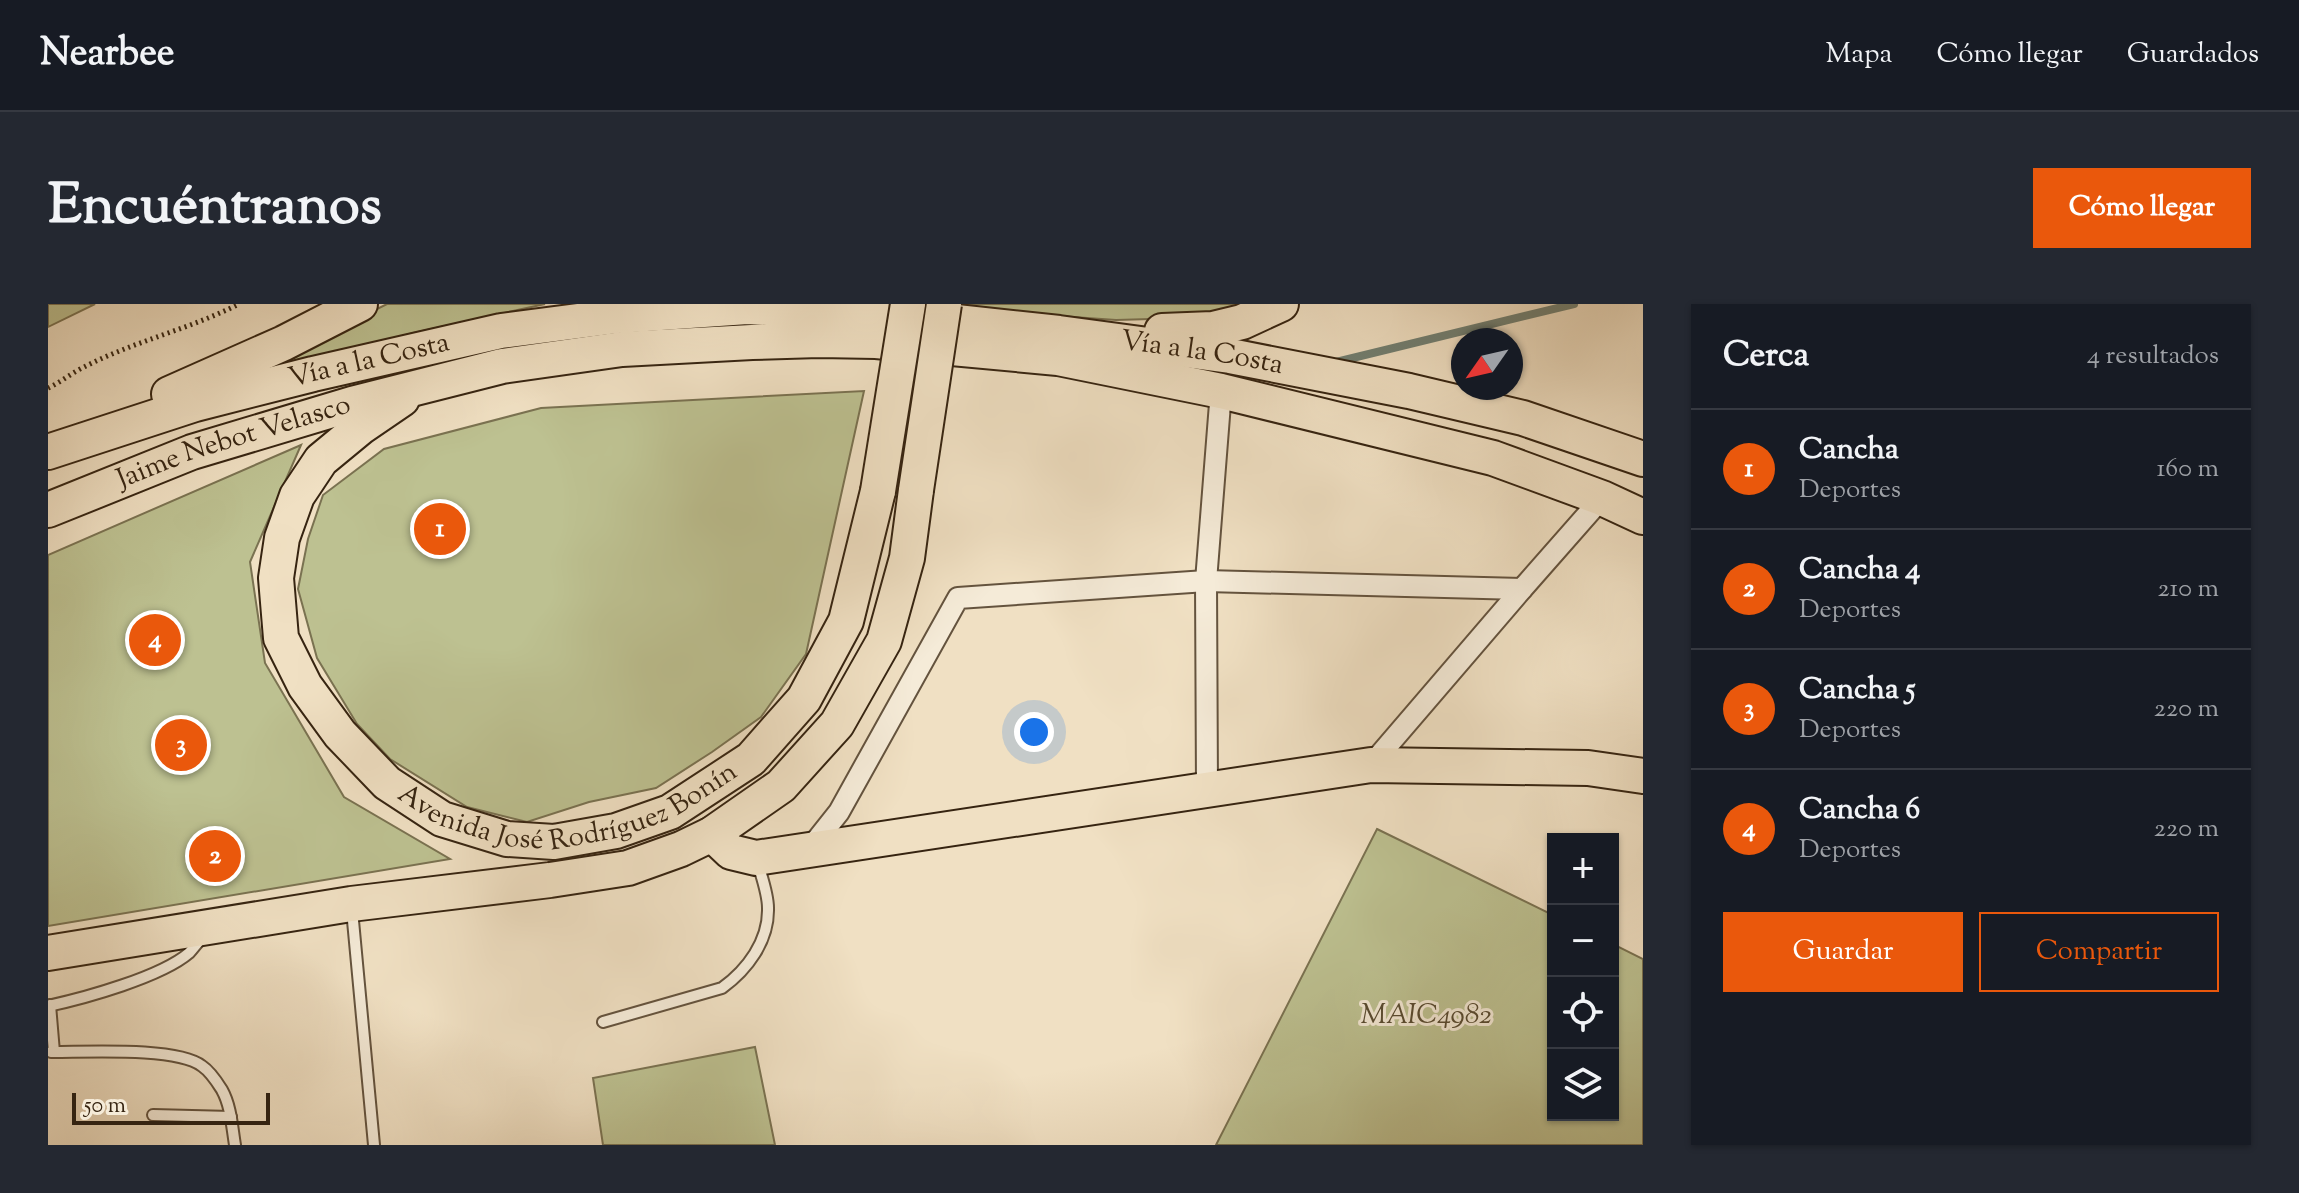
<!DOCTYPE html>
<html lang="es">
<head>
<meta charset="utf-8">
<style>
  body { margin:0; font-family:"Sorts Mill Goudy",serif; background:#242831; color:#f1f3f6 }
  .controls { position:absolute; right:24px; bottom:24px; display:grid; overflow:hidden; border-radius:0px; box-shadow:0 2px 6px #0004 }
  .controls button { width:72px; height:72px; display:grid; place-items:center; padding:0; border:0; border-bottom:2px solid #363941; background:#171b24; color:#f1f3f6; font:40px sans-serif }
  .compass { position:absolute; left:1403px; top:24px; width:72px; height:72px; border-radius:50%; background:#171b24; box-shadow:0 2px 6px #0004; rotate:236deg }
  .scale { position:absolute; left:24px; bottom:20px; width:198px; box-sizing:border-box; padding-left:8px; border:4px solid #362411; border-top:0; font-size:22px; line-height:28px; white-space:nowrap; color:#362411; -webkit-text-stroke:6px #f5ebd8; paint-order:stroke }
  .you { position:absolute; left:986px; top:428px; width:28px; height:28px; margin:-20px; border:6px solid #fff; border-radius:50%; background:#1a73e8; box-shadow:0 0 0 12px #1a73e833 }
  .badge { display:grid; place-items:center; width:52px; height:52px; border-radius:50%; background:#ea580c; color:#fff; font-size:26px; font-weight:700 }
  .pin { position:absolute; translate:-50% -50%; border:4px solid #fff; box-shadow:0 2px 8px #0006 }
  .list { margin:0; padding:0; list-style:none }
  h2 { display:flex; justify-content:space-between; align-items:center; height:104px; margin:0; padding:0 32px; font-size:34px }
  h2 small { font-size:26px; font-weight:400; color:#9ea1a6 }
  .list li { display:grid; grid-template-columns:52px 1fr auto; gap:24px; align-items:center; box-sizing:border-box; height:120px; padding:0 32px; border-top:2px solid #363941 }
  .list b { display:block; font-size:30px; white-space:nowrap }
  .list p { margin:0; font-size:26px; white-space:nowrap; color:#9ea1a6 }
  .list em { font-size:26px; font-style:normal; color:#9ea1a6 }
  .actions { display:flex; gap:16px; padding:24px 32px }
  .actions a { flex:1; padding:18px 0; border:2px solid #ea580c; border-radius:0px; text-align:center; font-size:28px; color:#ea580c }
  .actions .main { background:#ea580c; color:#fff }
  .icon { flex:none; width:44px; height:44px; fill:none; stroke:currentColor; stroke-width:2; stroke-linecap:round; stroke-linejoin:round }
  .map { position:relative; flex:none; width:1595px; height:841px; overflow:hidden; border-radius:0px }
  header { display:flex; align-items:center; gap:48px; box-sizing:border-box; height:112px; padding:0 40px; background:#171b24; border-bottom:2px solid #363941 }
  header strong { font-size:38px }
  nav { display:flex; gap:44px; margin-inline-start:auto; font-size:28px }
  .intro { display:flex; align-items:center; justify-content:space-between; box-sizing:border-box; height:192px; padding:0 48px }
  h1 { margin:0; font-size:56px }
  .button { padding:20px 36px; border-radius:0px; background:#ea580c; color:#fff; font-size:28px; font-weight:700 }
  main { display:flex; gap:48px; padding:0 48px }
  aside { flex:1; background:#171b24; border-radius:0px; box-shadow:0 2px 6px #0004 }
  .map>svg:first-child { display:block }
  .green { fill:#bdc191; stroke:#7a7251; stroke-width:2 }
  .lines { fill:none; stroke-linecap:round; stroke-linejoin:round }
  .stream { stroke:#728073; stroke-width:8 }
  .service-casing { stroke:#64533e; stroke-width:14 }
  .minor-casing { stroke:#64533e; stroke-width:24 }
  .primary-casing { stroke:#362411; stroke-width:38 }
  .path { stroke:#362411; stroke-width:5; stroke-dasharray:2 4; stroke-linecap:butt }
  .service { stroke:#f5ebd8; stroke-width:10 }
  .minor { stroke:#f5ebd8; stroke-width:20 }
  .primary { stroke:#f0e0c3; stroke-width:34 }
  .primary-bridge-casing { stroke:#362411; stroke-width:38; stroke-linecap:butt }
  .primary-bridge { stroke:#f0e0c3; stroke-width:34 }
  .labels { text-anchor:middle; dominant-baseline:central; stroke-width:6; stroke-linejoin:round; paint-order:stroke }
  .street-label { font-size:28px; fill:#362411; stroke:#f5ebd8 }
  .park-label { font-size:28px; font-style:italic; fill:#584b31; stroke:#f5ebd8 }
</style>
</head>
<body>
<header>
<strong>Nearbee</strong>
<nav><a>Mapa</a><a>Cómo llegar</a><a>Guardados</a></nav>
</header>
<div class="intro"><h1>Encuéntranos</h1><a class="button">Cómo llegar</a></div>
<main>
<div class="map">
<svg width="1595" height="841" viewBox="0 0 1595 841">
  <rect width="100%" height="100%" fill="#f0e0c3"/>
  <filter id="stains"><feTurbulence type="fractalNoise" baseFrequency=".0025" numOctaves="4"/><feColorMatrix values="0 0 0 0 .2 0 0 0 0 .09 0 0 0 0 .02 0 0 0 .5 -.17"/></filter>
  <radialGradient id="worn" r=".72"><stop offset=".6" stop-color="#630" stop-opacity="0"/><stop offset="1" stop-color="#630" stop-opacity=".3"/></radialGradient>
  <g class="green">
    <polygon points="0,0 47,0 0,23"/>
    <polygon points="339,0 497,0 365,29 175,82"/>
    <polygon points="916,0 1212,0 1172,13 1068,16 967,9 916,3"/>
    <polygon points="816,87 758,350 713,413 664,448 608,484 541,498 479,518 419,503 342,455 309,420 269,354 250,285 260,235 275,191 336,145 493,104"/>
    <polygon points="253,141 202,258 217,359 296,493 402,555 0,622 0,251"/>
    <polygon points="1329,525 1505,611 1505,811 1565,811 1565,640 1595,655 1595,841 1168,841"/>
    <polygon points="707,743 727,841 555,841 545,774"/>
  </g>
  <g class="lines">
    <polyline class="stream" points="1284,59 1526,0"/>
    <g class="service-casing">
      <g id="service">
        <polyline points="304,606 326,841"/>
        <polyline points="2,701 6,748 3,748"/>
        <path d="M 0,702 C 37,694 113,673 141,649 C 145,645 149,639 153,635"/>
        <path d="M 555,718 L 674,684 C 699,666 721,637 720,604 C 720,590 714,574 710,560"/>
        <path d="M 6,748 C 40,748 129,743 154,762 C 163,768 169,778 174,786 C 183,802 184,823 187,841"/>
        <polyline points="105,811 183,813"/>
      </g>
    </g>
    <g class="minor-casing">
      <g id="minor">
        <polyline points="1323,461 1474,285"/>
        <polyline points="1159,486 1158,277 1173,87"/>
        <polyline points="760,547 791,508 910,294 1158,277 1474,285 1554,194"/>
      </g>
    </g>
    <g class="primary-casing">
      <g id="primary">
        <polyline points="1114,27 1165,25 1194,18 1233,0"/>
        <polyline points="121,90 236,39 312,0"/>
        <path id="s1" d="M 354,95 L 313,123 L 273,156 L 249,192 L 234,234 L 228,274 L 233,334 L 257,382 L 292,430 L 339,479 L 394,515 L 459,535 L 506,538 L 568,527 L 622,508 L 703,455 L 756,395 L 798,317 L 830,187"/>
        <path id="s2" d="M 0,148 L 147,100 L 265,70 L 453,27 L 569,12 L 699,3 L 835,10 L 1011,29 L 1182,52 L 1361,87 L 1475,114 L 1595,155"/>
        <path id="s3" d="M 0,206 L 144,148 L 304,100 L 454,62 L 574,45 L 704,38 L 771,36 L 828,37 L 1010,54 L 1173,87 L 1445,154 L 1554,194 L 1595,213"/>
        <polyline points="664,530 683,548 708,554 1323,461 1540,464 1595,472"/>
        <polyline points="0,649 303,600 502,576 580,564 633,545 664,530 733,482 789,420 836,337 859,254 868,186"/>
      </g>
    </g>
    <path class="path" d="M 0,84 C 13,78 25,68 38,62 C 87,37 142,25 191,0"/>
    <use href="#service" class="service"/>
    <use href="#minor" class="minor"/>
    <use href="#primary" class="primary"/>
    <g class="primary-bridge-casing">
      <g id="primary-bridge">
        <polyline points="868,186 896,0"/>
        <polyline points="830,187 860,0"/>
      </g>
    </g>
    <use href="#primary-bridge" class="primary-bridge"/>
  </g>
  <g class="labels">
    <g class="street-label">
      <text stroke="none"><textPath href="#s2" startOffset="1174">Vía a la Costa</textPath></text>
      <text stroke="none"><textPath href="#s2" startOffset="334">Vía a la Costa</textPath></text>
      <text stroke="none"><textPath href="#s3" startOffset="198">Jaime Nebot Velasco</textPath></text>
      <text stroke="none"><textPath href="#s1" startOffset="668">Avenida José Rodríguez Bonín</textPath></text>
    </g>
    <g class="park-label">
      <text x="1378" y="712">MAIC4982</text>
    </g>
  </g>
  <rect width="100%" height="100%" filter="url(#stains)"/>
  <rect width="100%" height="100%" fill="url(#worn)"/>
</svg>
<div class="controls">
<button>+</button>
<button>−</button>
<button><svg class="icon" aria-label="locate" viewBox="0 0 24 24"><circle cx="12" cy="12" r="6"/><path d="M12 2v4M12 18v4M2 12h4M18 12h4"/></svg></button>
<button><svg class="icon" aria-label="layers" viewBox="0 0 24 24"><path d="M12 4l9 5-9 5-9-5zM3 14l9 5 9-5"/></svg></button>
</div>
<svg class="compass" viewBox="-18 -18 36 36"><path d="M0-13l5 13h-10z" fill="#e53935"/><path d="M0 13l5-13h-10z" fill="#9ea1a6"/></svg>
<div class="scale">50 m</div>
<div class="you"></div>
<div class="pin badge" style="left:392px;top:225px">1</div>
<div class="pin badge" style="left:167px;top:552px">2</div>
<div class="pin badge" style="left:133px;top:441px">3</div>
<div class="pin badge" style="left:107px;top:336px">4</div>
</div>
<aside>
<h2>Cerca<small>4 resultados</small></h2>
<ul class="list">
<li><span class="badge">1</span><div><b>Cancha</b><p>Deportes</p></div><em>160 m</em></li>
<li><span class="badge">2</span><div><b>Cancha 4</b><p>Deportes</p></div><em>210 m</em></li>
<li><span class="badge">3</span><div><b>Cancha 5</b><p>Deportes</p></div><em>220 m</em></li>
<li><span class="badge">4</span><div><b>Cancha 6</b><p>Deportes</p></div><em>220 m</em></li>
</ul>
<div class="actions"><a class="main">Guardar</a><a>Compartir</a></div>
</aside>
</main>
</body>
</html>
